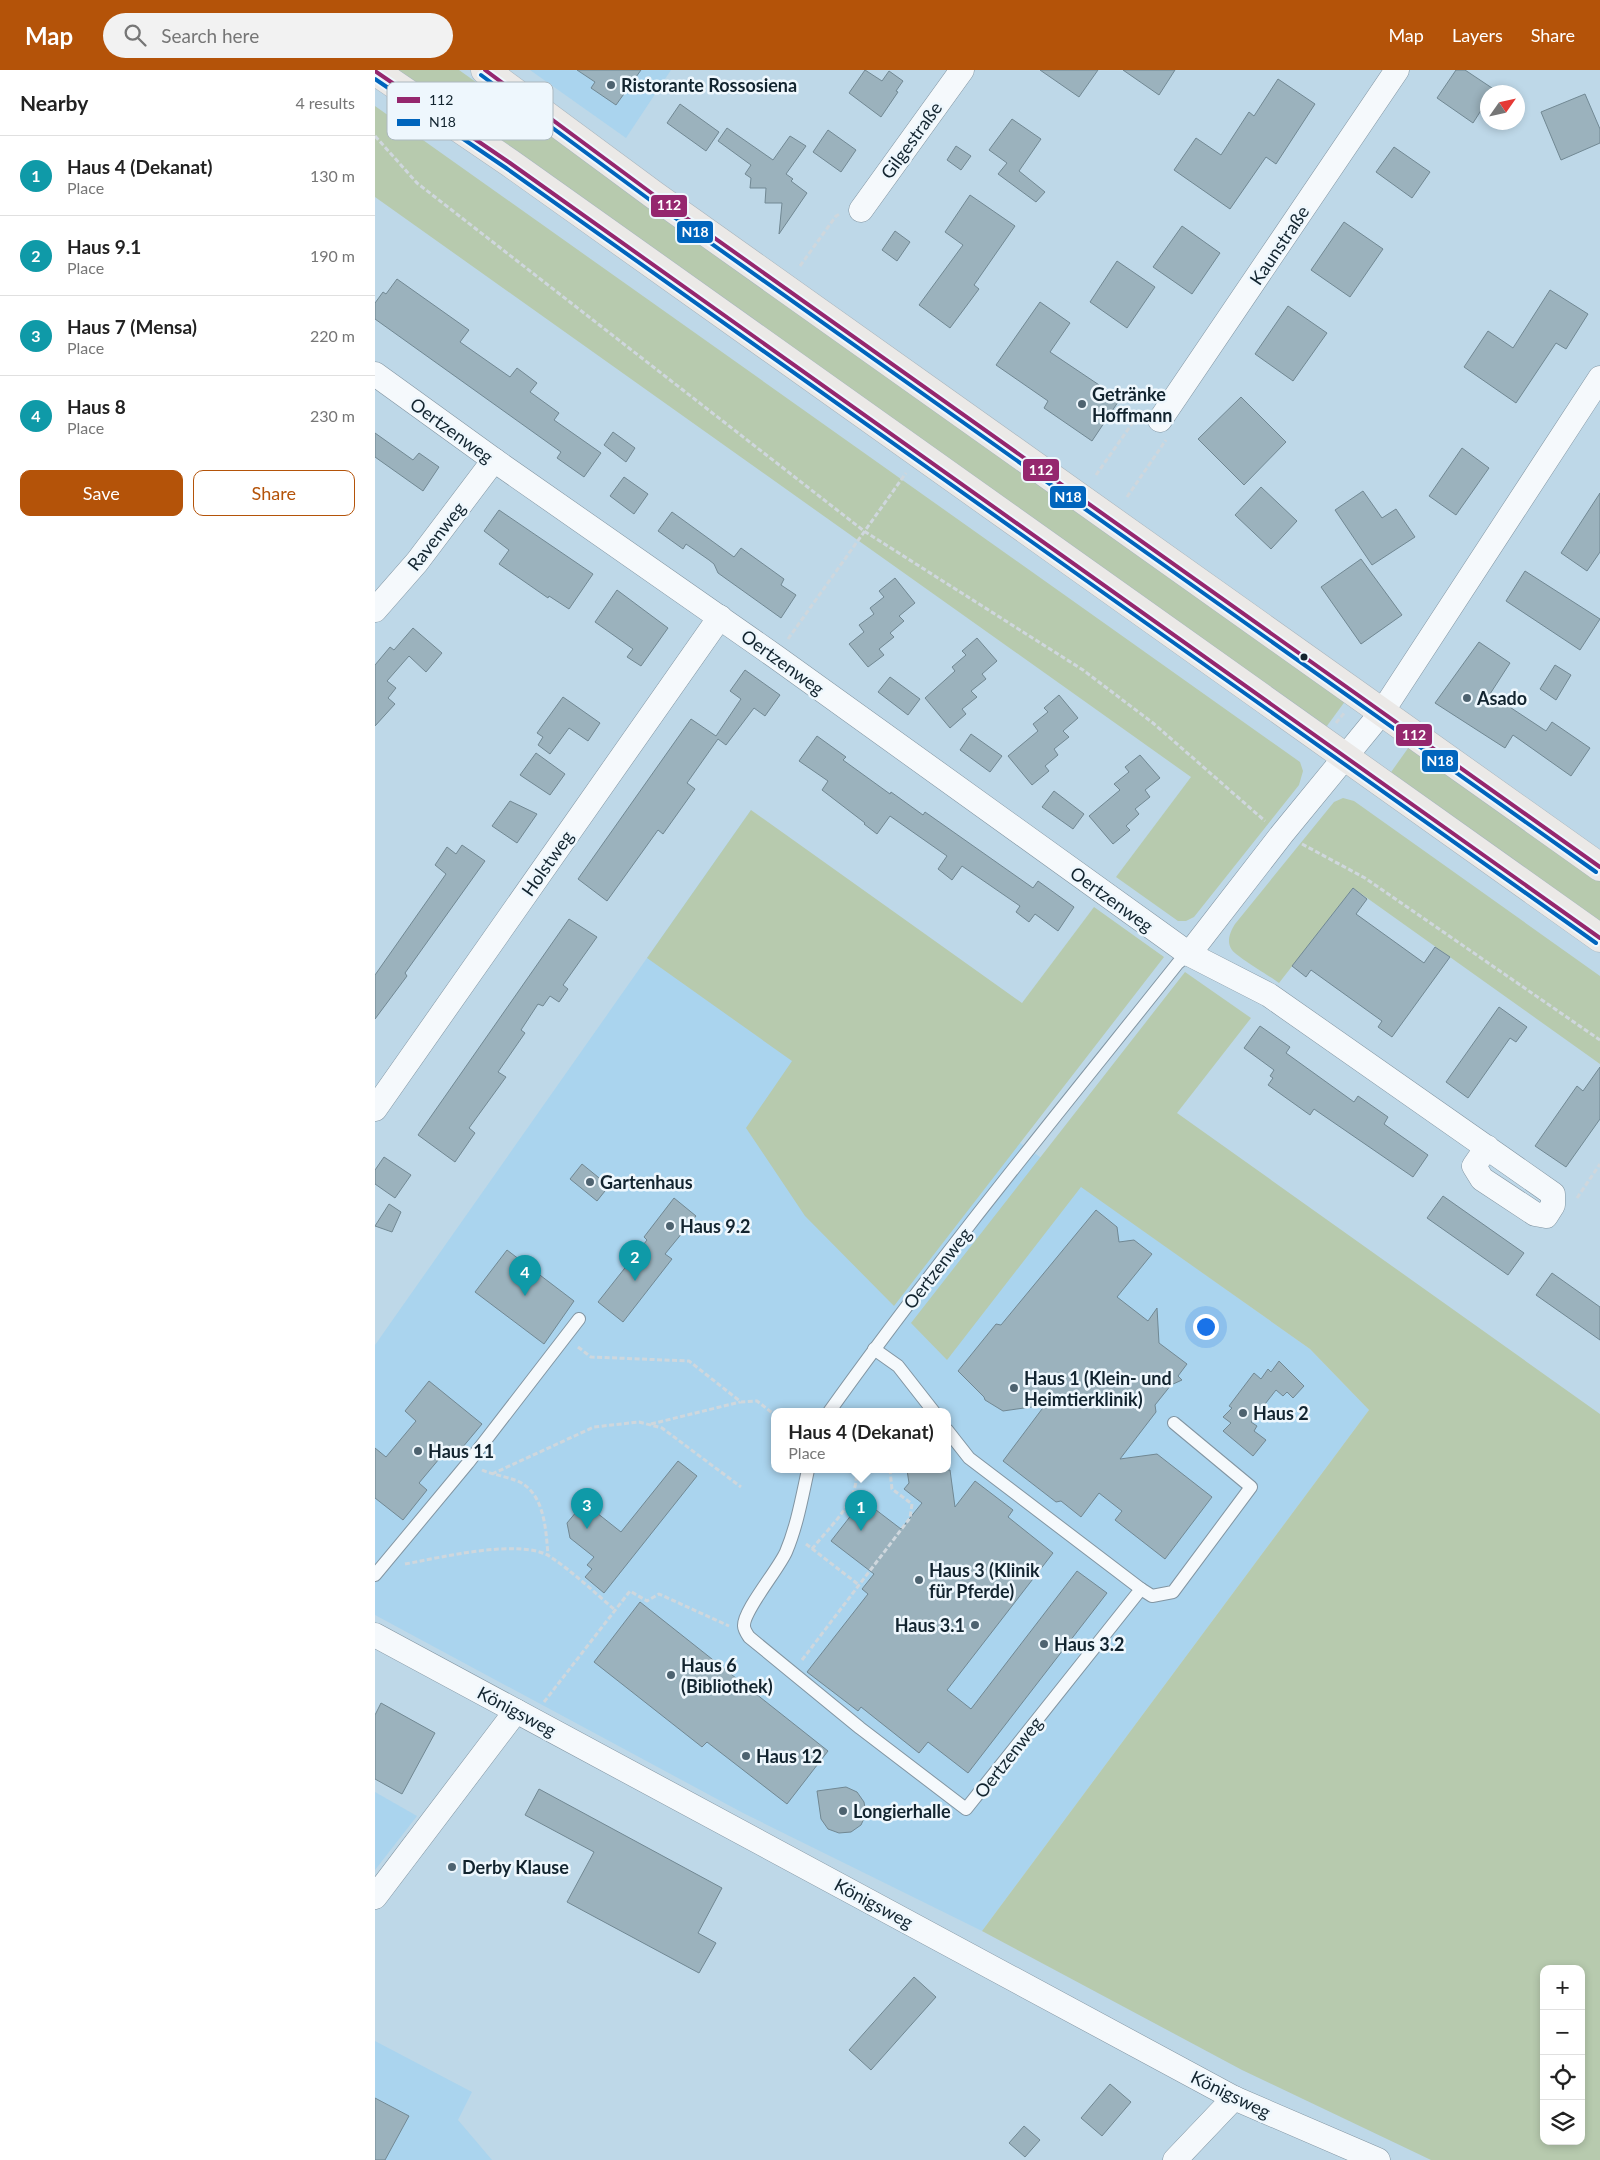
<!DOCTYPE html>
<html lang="en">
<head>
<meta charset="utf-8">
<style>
  body { margin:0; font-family:Lato,sans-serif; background:#f2f2f2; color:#222 }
  .controls { position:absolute; right:15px; bottom:15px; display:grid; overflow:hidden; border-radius:10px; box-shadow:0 2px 8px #0003 }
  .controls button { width:45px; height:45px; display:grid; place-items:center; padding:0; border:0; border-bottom:1px solid #e0e0e0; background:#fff; color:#222; font:25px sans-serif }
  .compass { position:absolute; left:1105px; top:15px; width:45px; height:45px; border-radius:50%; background:#fff; box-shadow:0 2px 8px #0003; rotate:56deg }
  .you { position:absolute; left:830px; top:1256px; width:18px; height:18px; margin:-12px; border:4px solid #fff; border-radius:50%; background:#1a73e8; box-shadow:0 0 0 8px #1a73e833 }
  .badge { display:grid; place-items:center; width:32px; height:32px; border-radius:50%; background:#b45309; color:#fff; font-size:16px; font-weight:700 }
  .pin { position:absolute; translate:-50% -41px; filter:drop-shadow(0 1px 2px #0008) }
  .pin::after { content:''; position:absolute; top:26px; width:18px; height:15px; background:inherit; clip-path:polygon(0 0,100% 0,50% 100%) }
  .popup { position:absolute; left:396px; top:1338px; width:180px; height:65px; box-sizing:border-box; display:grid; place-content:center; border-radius:10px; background:#fff; filter:drop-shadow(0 1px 4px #0005); font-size:16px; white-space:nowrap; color:#767676 }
  .popup b { font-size:19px; color:#222 }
  .popup::after { content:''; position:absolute; left:50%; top:100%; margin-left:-10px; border:10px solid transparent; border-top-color:#fff }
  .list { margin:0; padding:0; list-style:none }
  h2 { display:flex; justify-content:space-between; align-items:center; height:65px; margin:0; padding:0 20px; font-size:21px }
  h2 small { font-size:16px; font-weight:400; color:#767676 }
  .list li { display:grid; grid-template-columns:32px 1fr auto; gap:15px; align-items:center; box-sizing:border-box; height:80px; padding:0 20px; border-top:1px solid #e0e0e0 }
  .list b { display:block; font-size:19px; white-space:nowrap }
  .list p { margin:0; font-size:16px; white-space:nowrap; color:#767676 }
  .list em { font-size:16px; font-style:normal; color:#767676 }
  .actions { display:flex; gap:10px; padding:15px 20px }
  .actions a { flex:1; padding:11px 0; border:1px solid #b45309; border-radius:10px; text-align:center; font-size:18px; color:#b45309 }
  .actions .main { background:#b45309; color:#fff }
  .icon { flex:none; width:28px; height:28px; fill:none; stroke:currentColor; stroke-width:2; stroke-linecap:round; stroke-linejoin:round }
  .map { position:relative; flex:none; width:1225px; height:2090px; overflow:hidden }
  header { display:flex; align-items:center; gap:30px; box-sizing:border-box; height:70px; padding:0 25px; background:#b45309; color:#fff }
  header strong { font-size:24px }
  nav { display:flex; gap:28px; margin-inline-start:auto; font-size:18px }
  .search { width:350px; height:45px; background:#f2f2f2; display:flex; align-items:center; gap:12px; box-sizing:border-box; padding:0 18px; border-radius:28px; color:#767676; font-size:19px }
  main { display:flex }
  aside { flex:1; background:#fff }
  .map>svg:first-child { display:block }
  .built { fill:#aad4ee; fill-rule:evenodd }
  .green { fill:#b7caae; fill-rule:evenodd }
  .building { fill:#9bb2bd; stroke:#718893 }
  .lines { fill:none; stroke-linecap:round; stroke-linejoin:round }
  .service-casing { stroke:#8295a2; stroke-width:14 }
  .minor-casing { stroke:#8295a2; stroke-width:25 }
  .primary-casing { stroke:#a8b5be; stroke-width:29 }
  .path { stroke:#cfd7dd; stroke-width:3; stroke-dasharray:5 2.5; stroke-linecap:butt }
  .service { stroke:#f5f9fc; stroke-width:12 }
  .minor { stroke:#f5f9fc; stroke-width:24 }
  .primary { stroke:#ebe9e7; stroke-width:28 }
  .bus-1-casing { stroke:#eef7fd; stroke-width:8 }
  .bus-2-casing { stroke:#eef7fd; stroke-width:8 }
  .bus-1 { stroke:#95276e; stroke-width:4 }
  .bus-2 { stroke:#0065bd; stroke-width:4 }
  .poi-dot { fill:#4e6370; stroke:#eef7fd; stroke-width:2 }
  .bus-dot { fill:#12242f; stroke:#eef7fd; stroke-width:2 }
  .labels { text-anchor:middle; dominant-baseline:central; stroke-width:5; stroke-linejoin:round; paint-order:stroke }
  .poi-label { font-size:18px; font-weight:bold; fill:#12242f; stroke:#eef7fd; text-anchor:start }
  .street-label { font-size:18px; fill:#12242f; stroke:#eef7fd }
  .key { fill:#eef7fd; stroke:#acb8bf; stroke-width:1 }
  .key-label { font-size:14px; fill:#12242f }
  .line-badge { stroke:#eef7fd; stroke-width:2 }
  .badge-label { font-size:14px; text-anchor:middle; font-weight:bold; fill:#fff }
</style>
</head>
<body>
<header>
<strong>Map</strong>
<div class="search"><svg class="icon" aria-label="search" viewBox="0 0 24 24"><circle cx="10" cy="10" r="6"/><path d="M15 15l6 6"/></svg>Search here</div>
<nav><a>Map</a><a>Layers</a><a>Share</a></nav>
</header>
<main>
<aside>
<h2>Nearby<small>4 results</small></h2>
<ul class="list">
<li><span class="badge" style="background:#0f9aa8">1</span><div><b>Haus 4 (Dekanat)</b><p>Place</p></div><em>130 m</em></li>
<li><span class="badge" style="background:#0f9aa8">2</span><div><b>Haus 9.1</b><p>Place</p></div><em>190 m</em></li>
<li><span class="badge" style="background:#0f9aa8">3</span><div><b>Haus 7 (Mensa)</b><p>Place</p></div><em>220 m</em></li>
<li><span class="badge" style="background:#0f9aa8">4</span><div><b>Haus 8</b><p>Place</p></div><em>230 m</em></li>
</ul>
<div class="actions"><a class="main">Save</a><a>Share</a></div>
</aside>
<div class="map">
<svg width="1225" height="2090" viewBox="0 0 1225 2090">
  <rect width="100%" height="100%" fill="#bed8e8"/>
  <g class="built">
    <polygon points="155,0 296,0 251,68"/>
    <path d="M 376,740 L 579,1026 L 935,1279 L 994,1340 L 607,1861 L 368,1743 L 0,1545 L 0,1275 ZM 400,1342 L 572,1342 L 572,1400 L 400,1400 Z"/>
    <polygon points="0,1722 42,1746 0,1800"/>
    <polygon points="0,1971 97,2022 83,2050 117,2090 0,2090"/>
  </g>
  <g class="green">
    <polygon points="22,0 84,0 971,630 949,660"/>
    <polygon points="0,36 925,692 928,701 924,715 819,847 811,851 803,851 741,807 816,707 0,127"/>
    <polygon points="1036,674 1225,809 1225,855 1014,705"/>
    <path d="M 968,728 L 979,731 L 1225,906 L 1225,994 L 978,818 L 904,913 C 895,906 862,887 857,880 C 851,872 855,862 860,854 L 959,732 Z"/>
    <polygon points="376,740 647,933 719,837 789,887 519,1236 430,1146 371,1058 417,991 272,888"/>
    <path d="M 810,902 L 876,948 L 802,1043 L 1225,1344 L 1225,2090 L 1056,2090 L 867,2000 L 607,1861 L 994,1340 L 935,1279 L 706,1117 L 572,1290 L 536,1253 ZM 1169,1899 L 1206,1899 L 1206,2071 L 1169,2071 Z"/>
  </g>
  <g class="building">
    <polygon points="202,0 266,0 241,35 216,18 220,12"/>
    <polygon points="490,0 507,11 514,1 528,11 521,21 523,22 506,47 474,23"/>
    <polygon points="665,0 723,0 704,27"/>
    <polygon points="748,0 800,0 784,25"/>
    <polygon points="1081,0 1090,0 1120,20 1119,22 1112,22 1112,31 1098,53 1062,28"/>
    <polygon points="903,9 940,34 901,94 891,87 855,139 799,100 821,68 846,85 874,42 879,46"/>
    <polygon points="1210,24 1225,59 1225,73 1186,90 1166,42"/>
    <polygon points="305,34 344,62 331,81 292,53"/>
    <polygon points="637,49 666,69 644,101 670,122 661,132 623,104 632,93 614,80"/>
    <polygon points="352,58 398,90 415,66 431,76 411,104 418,109 416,111 432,123 404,164 407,133 390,133 391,118 375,118 376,108 370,104 376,95 343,71"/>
    <polygon points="453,60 481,80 466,102 438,82"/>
    <polygon points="581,76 596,86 586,100 572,90"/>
    <polygon points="1019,77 1055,102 1037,128 1001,102"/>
    <polygon points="595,125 640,156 599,215 604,219 575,258 544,235 588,175 570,162"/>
    <polygon points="969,152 1008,179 975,227 936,200"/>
    <polygon points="807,156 845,183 817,224 778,197"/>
    <polygon points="520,161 535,172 522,191 507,180"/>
    <polygon points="742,191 780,217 752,258 715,232"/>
    <polygon points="22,209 94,260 85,272 135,307 142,298 162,313 155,322 184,343 179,350 226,383 209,407 182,388 186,382 0,249 0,233 8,222 11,224"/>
    <polygon points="1175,220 1213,244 1191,279 1181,273 1141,333 1089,297 1113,261 1138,278"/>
    <polygon points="665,232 695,253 675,282 745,329 717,371 669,338 673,331 621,295"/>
    <polygon points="913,236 952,263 918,311 880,284"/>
    <polygon points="866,327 911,372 869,415 823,369"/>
    <polygon points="238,362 260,378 251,392 229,375"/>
    <polygon points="0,363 38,390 44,383 64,397 48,421 0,387"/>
    <polygon points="1087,378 1114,398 1081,445 1054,426"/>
    <polygon points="249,407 273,424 259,444 235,426"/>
    <polygon points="886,417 922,451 896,479 860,445"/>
    <polygon points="988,421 1007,448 1021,439 1040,467 997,495 960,440"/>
    <polygon points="1225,423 1225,482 1212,501 1186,483"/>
    <polygon points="124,440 218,504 194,539 174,526 173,528 124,494 134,480 109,461"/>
    <polygon points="297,442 359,487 366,478 409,509 406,515 421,525 406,548 343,503 339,494 334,490 311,474 308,479 283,461"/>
    <polygon points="986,489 1027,545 986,574 946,517"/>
    <polygon points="1150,501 1225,549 1205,580 1131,531"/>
    <polygon points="520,508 540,533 524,546 529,551 515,563 519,567 504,579 509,585 493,597 474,574 489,562 484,555 499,544 495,538 509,527 504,521"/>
    <polygon points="242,520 293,558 266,596 252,587 258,579 220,552"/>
    <polygon points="38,558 67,583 51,602 34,586 12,611 21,618 13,628 20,634 0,656 0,595 15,577 19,580"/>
    <polygon points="602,568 622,591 607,604 611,609 596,621 602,627 587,639 591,644 575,658 550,628 580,601 577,597 591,585 587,581"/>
    <polygon points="1104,572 1135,593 1115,624 1171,661 1177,652 1215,678 1196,706 1138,665 1130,678 1060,633"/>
    <polygon points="1180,595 1196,605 1181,630 1165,619"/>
    <polygon points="370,600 405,625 390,646 379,638 351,675 343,669 312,713 320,719 288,764 283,760 232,831 203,809 316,649 341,666 366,629 355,621"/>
    <polygon points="515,607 545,629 533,645 503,622"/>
    <polygon points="684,625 703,648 688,661 694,667 679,679 683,685 670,696 674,701 657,715 633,686 663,661 658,654 673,642 669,638"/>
    <polygon points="188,627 225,653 213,671 194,658 175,684 163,675 168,667 162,663"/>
    <polygon points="596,664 627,686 615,702 585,680"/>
    <polygon points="442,666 471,687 468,690 515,724 516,722 548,745 550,742 658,818 663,811 699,837 683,861 660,844 654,852 641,842 645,836 587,796 577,810 563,799 572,786 515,746 502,764 489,754 490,753 447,720 453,711 424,691"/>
    <polygon points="161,683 190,704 175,725 145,705"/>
    <polygon points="765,685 785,708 770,720 775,727 760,739 764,744 751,756 755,760 738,774 714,746 745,720 739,714 754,702 750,697"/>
    <polygon points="679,721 709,744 698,759 667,737"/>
    <polygon points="135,731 162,744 142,773 117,756"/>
    <polygon points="87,775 110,791 30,903 32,906 0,949 0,905 71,804 60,795 72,777 81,784"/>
    <polygon points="978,818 992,829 981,844 1049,893 1060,877 1075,887 1017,967 1003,957 1007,951 936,900 931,907 917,896"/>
    <polygon points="194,849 222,867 188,915 193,919 184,932 175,926 168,936 163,934 146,960 150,963 123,1002 131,1007 94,1058 100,1063 80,1092 43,1065"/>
    <polygon points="1124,937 1152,957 1141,972 1135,968 1093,1028 1071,1012"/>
    <polygon points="885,956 915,977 911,983 979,1032 983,1026 1013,1047 1009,1054 1053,1085 1038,1107 939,1039 935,1045 893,1015 898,1008 895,1006 899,1000 869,978"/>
    <polygon points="1225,997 1225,1049 1191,1097 1160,1076 1202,1016 1208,1021"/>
    <polygon points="9,1087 36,1105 20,1128 0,1114 0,1100"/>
    <polygon points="207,1094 234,1116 222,1131 195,1109"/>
    <polygon points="1068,1126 1149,1183 1133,1205 1052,1148"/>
    <polygon points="299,1128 321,1146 290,1184 297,1189 248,1252 223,1232 272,1170 269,1167"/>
    <polygon points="14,1134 26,1142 17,1162 0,1156"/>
    <polygon points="721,1140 742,1157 744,1172 759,1170 777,1184 742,1227 773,1251 782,1238 784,1273 812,1294 803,1306 807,1310 796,1315 780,1335 781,1342 745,1389 782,1384 837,1427 790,1489 740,1450 747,1441 724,1423 706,1447 686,1431 681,1432 628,1391 670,1335 628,1341 610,1330 609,1327 583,1301 621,1254 626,1255"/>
    <polygon points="132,1180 199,1231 169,1274 100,1222"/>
    <polygon points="1177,1203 1225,1237 1225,1270 1161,1225"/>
    <polygon points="904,1291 929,1316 918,1328 912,1322 908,1326 901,1320 876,1352 882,1356 879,1361 891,1370 878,1386 848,1361 856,1353 848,1347 857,1338 854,1336 879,1303 886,1309 893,1299 896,1302"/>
    <polygon points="54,1311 107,1354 82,1384 74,1377 44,1413 52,1420 28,1450 0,1428 0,1378 11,1387 41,1351 30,1341"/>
    <polygon points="303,1391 322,1406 229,1523 210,1507 217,1499 212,1495 219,1487 195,1468 192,1453 202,1441 217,1439 246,1462"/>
    <polygon points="532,1400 575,1400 580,1437 600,1411 638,1440 633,1447 678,1483 572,1620 596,1639 702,1501 732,1523 593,1703 553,1672 544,1683 486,1637 483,1641 432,1602 493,1524 487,1519 499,1504 456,1471 488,1430 526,1459 547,1433 529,1419 534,1413"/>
    <polygon points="265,1532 453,1681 412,1734 332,1672 327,1677 219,1592"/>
    <polygon points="6,1633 60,1663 27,1724 0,1709 0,1645"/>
    <polygon points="471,1717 482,1722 489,1732 491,1744 486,1755 476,1762 464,1763 453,1759 446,1749 442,1721"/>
    <polygon points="164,1719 347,1818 323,1863 341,1873 324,1903 192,1832 219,1782 150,1745"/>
    <polygon points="539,1907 561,1927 496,2000 474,1980"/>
    <polygon points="735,2014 756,2032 727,2066 706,2048"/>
    <polygon points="0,2028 34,2046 10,2090 0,2090"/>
    <polygon points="649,2056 665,2070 650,2087 634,2073"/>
  </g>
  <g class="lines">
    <g class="service-casing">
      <g id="service">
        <polyline points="499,1279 523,1296 559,1342"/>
        <path d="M 454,1342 C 564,1188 685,1041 803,893 L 814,884"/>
        <path d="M 433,1400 C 427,1427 422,1456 411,1482 C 403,1500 368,1541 369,1556 C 369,1559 372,1564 374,1567 L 485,1658 L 591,1739 L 766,1519 L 594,1388 L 572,1360"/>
        <polyline points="0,1505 93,1393 204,1249"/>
        <polyline points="766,1519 777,1526 798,1522 876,1417 799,1353"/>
      </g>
    </g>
    <g class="minor-casing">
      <g id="minor">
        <polyline points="486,140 587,0"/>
        <polyline points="0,304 119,390 401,587 814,884 894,925 1178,1124 1178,1135 1171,1146 1160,1144 1107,1109 1099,1096 1112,1077"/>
        <polyline points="785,350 1022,0"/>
        <polyline points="0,540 42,492 119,390"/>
        <polyline points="814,884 907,764 1007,642 1225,308"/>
        <polyline points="0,1039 345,547"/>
        <polyline points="0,1565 859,2028 1003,2090"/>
        <polyline points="0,1827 141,1641"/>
        <polyline points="800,2090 859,2028"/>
      </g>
    </g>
    <g class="primary-casing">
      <g id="primary">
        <polyline points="110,0 279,125 1225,797"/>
        <polyline points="0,1 135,93 1225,868"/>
      </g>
    </g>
    <g class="path">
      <polyline points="0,66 42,113 489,461 708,600 778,653 890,751"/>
      <polyline points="425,196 461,146 465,144"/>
      <polyline points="721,405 761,348 764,350"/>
      <polyline points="752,427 791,370"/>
      <polyline points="413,569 531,403"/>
      <polyline points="961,653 970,642"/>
      <polyline points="927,774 990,808 1225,970"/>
      <polyline points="1202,1128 1225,1094"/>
      <polyline points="203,1277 216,1287 314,1291 366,1332 382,1331 400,1345"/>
      <polyline points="276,1354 365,1332"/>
      <path d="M 107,1400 C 118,1405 140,1408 148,1414 C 170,1428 171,1462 173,1485"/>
      <polyline points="117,1404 219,1357 264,1352 287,1358 366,1417"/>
      <polyline points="431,1474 484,1515"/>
      <path d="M 437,1479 C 455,1456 485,1431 481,1400"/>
      <path d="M 30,1494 C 64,1488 144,1468 174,1486 C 196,1500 220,1523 240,1540"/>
      <polyline points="427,1590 535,1448 537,1434 517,1419 515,1400"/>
      <polyline points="169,1632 255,1521 272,1531 284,1524 354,1556"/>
    </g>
    <use href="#service" class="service"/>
    <use href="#minor" class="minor"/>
    <use href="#primary" class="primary"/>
    <g class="bus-1-casing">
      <g id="bus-1">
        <polyline points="110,0 279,125 1225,797"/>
        <polyline points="0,1 135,93 1225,868"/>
      </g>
    </g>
    <g class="bus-2-casing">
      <g id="bus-2">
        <polyline points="106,5 275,130 1221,802"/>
        <polyline points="0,9 131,98 1221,873"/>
      </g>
    </g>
    <use href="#bus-1" class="bus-1"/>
    <use href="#bus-2" class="bus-2"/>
  </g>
  <g class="poi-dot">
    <circle cx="236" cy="15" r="5"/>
    <circle cx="707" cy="334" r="5"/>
    <circle cx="1092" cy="628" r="5"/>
    <circle cx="215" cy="1112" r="5"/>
    <circle cx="295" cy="1156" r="5"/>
    <circle cx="639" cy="1318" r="5"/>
    <circle cx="868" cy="1343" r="5"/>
    <circle cx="43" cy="1381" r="5"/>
    <circle cx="544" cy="1510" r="5"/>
    <circle cx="600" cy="1555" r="5"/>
    <circle cx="669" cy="1574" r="5"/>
    <circle cx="296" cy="1605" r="5"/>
    <circle cx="371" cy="1686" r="5"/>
    <circle cx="468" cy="1741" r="5"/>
    <circle cx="77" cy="1797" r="5"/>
  </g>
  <circle class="bus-dot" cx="929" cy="587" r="4.5"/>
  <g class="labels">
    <g class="poi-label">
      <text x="246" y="15">Ristorante Rossosiena</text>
      <text x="717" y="324">Getränke<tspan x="717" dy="21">Hoffmann</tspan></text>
      <text x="1102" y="628">Asado</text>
      <text x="225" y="1112">Gartenhaus</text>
      <text x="305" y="1156">Haus 9.2</text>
      <text x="649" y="1308">Haus 1 (Klein- und<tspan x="649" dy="21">Heimtierklinik)</tspan></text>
      <text x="878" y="1343">Haus 2</text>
      <text x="53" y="1381">Haus 11</text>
      <text x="554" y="1500">Haus 3 (Klinik<tspan x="554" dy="21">für Pferde)</tspan></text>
      <text x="590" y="1555" text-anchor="end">Haus 3.1</text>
      <text x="679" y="1574">Haus 3.2</text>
      <text x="306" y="1595">Haus 6<tspan x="306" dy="21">(Bibliothek)</tspan></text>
      <text x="381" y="1686">Haus 12</text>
      <text x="478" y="1741">Longierhalle</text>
      <text x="87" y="1797">Derby Klause</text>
    </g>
    <g class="street-label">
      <text transform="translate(536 70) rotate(-54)">Gilgestraße</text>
      <text transform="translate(904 175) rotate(-56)">Kaunstraße</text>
      <text transform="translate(77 360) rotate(36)">Oertzenweg</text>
      <text transform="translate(61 466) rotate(-52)">Ravenweg</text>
      <text transform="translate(408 592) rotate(36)">Oertzenweg</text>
      <text transform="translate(172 793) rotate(-55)">Holstweg</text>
      <text transform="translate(737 829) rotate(36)">Oertzenweg</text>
      <text transform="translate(562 1198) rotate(-52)">Oertzenweg</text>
      <text transform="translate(142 1641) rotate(28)">Königsweg</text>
      <text transform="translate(633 1687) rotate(-52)">Oertzenweg</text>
      <text transform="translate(499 1833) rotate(28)">Königsweg</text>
      <text transform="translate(856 2024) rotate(26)">Königsweg</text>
    </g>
  </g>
  <rect x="12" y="12" width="166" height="58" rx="8" class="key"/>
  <rect x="22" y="27" width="23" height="6" fill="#95276e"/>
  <rect x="22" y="49" width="23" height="7" fill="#0065bd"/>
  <g class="key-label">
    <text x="54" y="35">112</text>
    <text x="54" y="57">N18</text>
  </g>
  <g class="line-badge">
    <rect x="275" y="124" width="38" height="24" rx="5" fill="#95276e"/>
    <rect x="301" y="150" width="38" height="24" rx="5" fill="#0065bd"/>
    <rect x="647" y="388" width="38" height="24" rx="5" fill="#95276e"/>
    <rect x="674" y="415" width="38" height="24" rx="5" fill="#0065bd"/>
    <rect x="1020" y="653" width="38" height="24" rx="5" fill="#95276e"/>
    <rect x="1046" y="679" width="38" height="24" rx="5" fill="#0065bd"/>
  </g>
  <g class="badge-label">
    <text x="294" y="140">112</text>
    <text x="320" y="167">N18</text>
    <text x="666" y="405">112</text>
    <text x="693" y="432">N18</text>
    <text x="1039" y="670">112</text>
    <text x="1065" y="696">N18</text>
  </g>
</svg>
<div class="controls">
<button>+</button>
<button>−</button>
<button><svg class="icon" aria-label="locate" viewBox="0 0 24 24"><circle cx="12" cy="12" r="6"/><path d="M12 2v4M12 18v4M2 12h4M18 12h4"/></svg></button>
<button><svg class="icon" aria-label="layers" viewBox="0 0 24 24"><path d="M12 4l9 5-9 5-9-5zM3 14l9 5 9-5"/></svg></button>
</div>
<svg class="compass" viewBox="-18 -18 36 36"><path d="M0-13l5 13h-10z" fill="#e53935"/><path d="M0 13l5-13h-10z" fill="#767676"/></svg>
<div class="you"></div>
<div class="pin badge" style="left:486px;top:1461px;background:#0f9aa8">1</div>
<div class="popup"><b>Haus 4 (Dekanat)</b>Place</div>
<div class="pin badge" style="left:260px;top:1211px;background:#0f9aa8">2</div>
<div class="pin badge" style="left:212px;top:1459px;background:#0f9aa8">3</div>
<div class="pin badge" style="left:150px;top:1226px;background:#0f9aa8">4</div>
</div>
</main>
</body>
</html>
